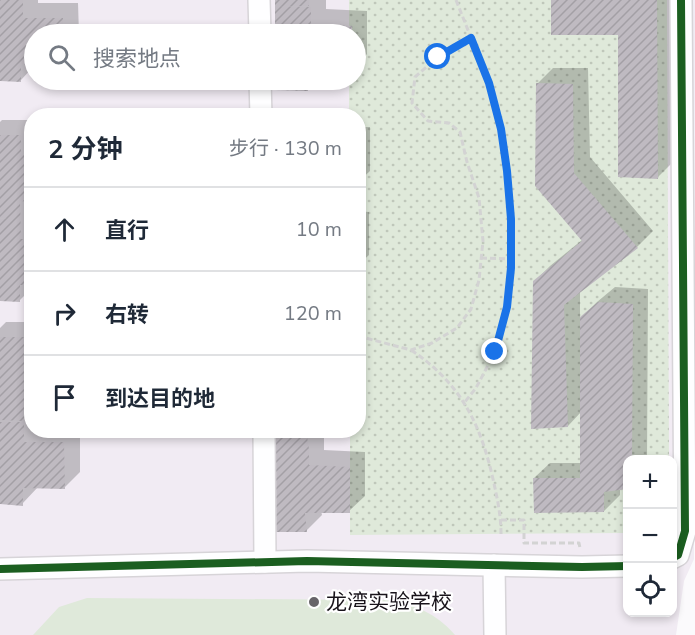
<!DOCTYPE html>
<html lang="zh">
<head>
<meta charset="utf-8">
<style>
  body { margin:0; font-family:"Nunito Sans","Noto Sans SC",sans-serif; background:#f2f2f3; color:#1f2937 }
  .controls { position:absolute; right:18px; bottom:18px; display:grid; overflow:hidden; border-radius:12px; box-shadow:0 3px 9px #0003 }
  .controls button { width:54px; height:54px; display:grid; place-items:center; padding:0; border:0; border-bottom:2px solid #e0e1e3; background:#fff; color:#1f2937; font:30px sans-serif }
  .stop { position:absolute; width:18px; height:18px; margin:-14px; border:4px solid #1a73e8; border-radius:50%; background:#fff }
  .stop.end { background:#1a73e8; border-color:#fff; box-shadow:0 2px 6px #0008 }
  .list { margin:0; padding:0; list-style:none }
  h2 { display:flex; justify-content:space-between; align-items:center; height:78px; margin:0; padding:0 24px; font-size:26px }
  h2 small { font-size:20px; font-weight:400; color:#747a83 }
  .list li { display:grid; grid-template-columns:39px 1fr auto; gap:18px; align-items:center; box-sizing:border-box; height:84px; padding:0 24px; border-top:2px solid #e0e1e3 }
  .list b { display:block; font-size:22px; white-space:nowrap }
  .list em { font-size:20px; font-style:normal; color:#747a83 }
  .icon { flex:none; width:33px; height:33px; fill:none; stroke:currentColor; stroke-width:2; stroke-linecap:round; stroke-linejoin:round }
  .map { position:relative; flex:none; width:695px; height:635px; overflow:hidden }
  .search { position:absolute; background:#fff; box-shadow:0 3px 9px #0003; left:24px; top:24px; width:342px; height:66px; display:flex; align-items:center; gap:15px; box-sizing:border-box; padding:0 21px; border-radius:33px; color:#747a83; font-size:22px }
  .panel { position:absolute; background:#fff; box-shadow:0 3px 9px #0003; left:24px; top:108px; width:342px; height:330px; border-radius:24px }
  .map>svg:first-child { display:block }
  .built { fill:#f1ebf3; fill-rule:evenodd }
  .grass { fill:url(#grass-dots) }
  .garden { fill:#dfe9da }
  .shadow { fill:#0003 }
  .building { fill:url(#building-hatch) }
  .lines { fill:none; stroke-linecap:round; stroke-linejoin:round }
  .minor-casing { stroke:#d7d4d8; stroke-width:24 }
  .path { stroke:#d3d3d3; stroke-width:3; stroke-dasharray:6 3; stroke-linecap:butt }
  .minor { stroke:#fefeff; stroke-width:21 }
  .cycleway-casing { stroke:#fff; stroke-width:11 }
  .cycleway { stroke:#1b5e20; stroke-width:8 }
  .route { stroke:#1a73e8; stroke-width:8 }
  .poi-dot { fill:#676469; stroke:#fff; stroke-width:2 }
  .labels { text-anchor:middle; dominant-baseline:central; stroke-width:4.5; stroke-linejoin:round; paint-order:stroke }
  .poi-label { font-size:21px; fill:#18131a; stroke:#fff; text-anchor:start }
</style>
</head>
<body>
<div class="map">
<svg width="695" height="635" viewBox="0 0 695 635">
  <defs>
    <pattern id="grass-dots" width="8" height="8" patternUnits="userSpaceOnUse" patternTransform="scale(1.5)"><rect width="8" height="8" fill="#dfe9da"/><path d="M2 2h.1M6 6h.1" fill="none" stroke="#bfc7ba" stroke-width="1.8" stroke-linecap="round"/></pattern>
    <pattern id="building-hatch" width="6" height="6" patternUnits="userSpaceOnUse" patternTransform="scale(1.5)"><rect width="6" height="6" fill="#bfbac1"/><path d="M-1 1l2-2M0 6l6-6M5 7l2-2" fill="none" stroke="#a39fa5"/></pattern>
  </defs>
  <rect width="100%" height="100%" fill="#fbfafc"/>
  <path class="built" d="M 0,0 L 695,0 L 694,559 L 684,581 L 676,635 L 0,635 ZM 34,34 L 356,34 L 356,80 L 34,80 ZM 32,116 L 358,116 L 358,430 L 32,430 ZM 628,460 L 672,460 L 672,612 L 628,612 Z"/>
  <polygon class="grass" points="349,0 667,0 669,459 628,460 627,533 350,535 350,431 358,430 358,116 349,115 349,80 356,80 356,34 349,34"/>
  <path class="garden" d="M 87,598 L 386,600 C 414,604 436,613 455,635 L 33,635 L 59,607 Z"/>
  <g class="shadow">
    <polygon points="0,0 38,0 38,3 78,3 79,34 34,34 34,66 21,80 0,79"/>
    <polygon points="277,0 326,0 326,9 367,11 367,54 356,66 356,34 276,34"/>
    <polygon points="553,0 672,0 673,162 657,178 619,34"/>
    <polygon points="553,68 588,68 590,157 653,231 637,247 580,291 580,319 597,302 615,287 648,289 647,460 628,460 628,488 620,488 620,495 604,511 534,478 550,463 581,463 581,412 568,426 534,282 550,266 582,240 538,83"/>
    <polygon points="276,80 317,80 308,89 276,89"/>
    <polygon points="295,108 329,109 329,116 287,116"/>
    <polygon points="2,120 32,120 32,288 19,301 0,300 0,122"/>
    <polygon points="358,127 370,127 370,171 358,182"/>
    <polygon points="358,211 369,212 369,255 358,265"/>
    <polygon points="6,322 32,322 32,430 80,430 80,472 64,488 38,487 22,504 0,503 0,328"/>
    <polygon points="358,368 366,368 366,412 358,419"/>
    <polygon points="275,430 324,430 324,450 365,452 365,496 349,511 321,511 322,515 306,531"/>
  </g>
  <g class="building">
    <polygon points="0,0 23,0 23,18 63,18 63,34 34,34 34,65 21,64 21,82 0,81"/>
    <polygon points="275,0 309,0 309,6 278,6 311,7 311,24 352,26 352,34 275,34"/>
    <polygon points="551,0 657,0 658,179 618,177 618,35 551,35"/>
    <polygon points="275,80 308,80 308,91 274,90"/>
    <polygon points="536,83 573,84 574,173 638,248 564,305 568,427 531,429 533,281 582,241 535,186"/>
    <polygon points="0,135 21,135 21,155 32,155 32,202 20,201 21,239 32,239 32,285 20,285 20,302 0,301 0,219 7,218 0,218"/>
    <polygon points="598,302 633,304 632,459 627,459 627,489 604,492 604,512 534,513 533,478 580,478 580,317"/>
    <polygon points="0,337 25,337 25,357 32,357 32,404 24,404 24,421 0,420"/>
    <polygon points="0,422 24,422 24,442 64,442 65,489 23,488 23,506 0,504"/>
    <polygon points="273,430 306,430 309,449 309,465 350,467 350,513 305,513 307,532 272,532"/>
  </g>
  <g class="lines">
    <g class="minor-casing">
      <g id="minor">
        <polyline points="259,0 260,34"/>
        <polyline points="260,80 261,116"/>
        <polyline points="264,430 265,562"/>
        <polyline points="672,558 678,555 685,531 681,0"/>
        <polyline points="494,565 495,635"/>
        <polyline points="0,569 307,561 582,567 628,566"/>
      </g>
    </g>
    <g class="path">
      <polyline points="456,0 489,83 501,129 507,171 511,219 511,268 507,307 495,352 476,388 464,403"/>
      <polyline points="481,258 511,259"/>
      <polyline points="358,336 411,350 432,343 457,328 471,309 479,280 483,241 479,198 467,162 460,132 449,123 428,121 412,103 415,77 438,57 471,38"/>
      <path d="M 411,350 C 460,383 480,422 493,479 C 497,497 501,515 501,534"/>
      <polyline points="501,520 524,520 524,543 579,543 580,548"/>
    </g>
    <use href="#minor" class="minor"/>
    <g class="cycleway-casing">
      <g id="cycleway">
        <polyline points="672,558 678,555 685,531 681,0"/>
        <polyline points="0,569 307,561 582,567 628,566"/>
      </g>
    </g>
    <use href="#cycleway" class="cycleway"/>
  </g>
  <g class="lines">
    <polyline class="route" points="438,57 471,38 489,83 501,129 507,171 511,219 511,268 507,307 495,352"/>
  </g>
  <circle class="poi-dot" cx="314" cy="602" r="6"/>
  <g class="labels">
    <g class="poi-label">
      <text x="326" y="602">龙湾实验学校</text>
    </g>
  </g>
</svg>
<div class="controls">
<button>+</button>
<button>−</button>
<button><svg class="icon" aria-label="locate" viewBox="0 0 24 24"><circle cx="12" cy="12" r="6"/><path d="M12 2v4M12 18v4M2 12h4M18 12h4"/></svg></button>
</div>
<div class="stop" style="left:438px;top:57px"></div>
<div class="stop end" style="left:495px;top:352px"></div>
<div class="search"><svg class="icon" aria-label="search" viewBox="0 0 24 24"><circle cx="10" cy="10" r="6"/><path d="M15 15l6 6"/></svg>搜索地点</div>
<section class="panel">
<h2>2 分钟<small>步行 · 130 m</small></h2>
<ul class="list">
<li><svg class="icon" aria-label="ahead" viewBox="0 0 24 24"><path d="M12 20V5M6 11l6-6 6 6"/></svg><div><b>直行</b></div><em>10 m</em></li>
<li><svg class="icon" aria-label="right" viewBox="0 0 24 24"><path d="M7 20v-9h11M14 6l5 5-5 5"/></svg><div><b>右转</b></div><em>120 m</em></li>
<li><svg class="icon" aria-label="arrive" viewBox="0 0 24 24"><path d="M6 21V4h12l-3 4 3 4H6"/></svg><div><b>到达目的地</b></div></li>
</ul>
</section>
</div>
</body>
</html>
